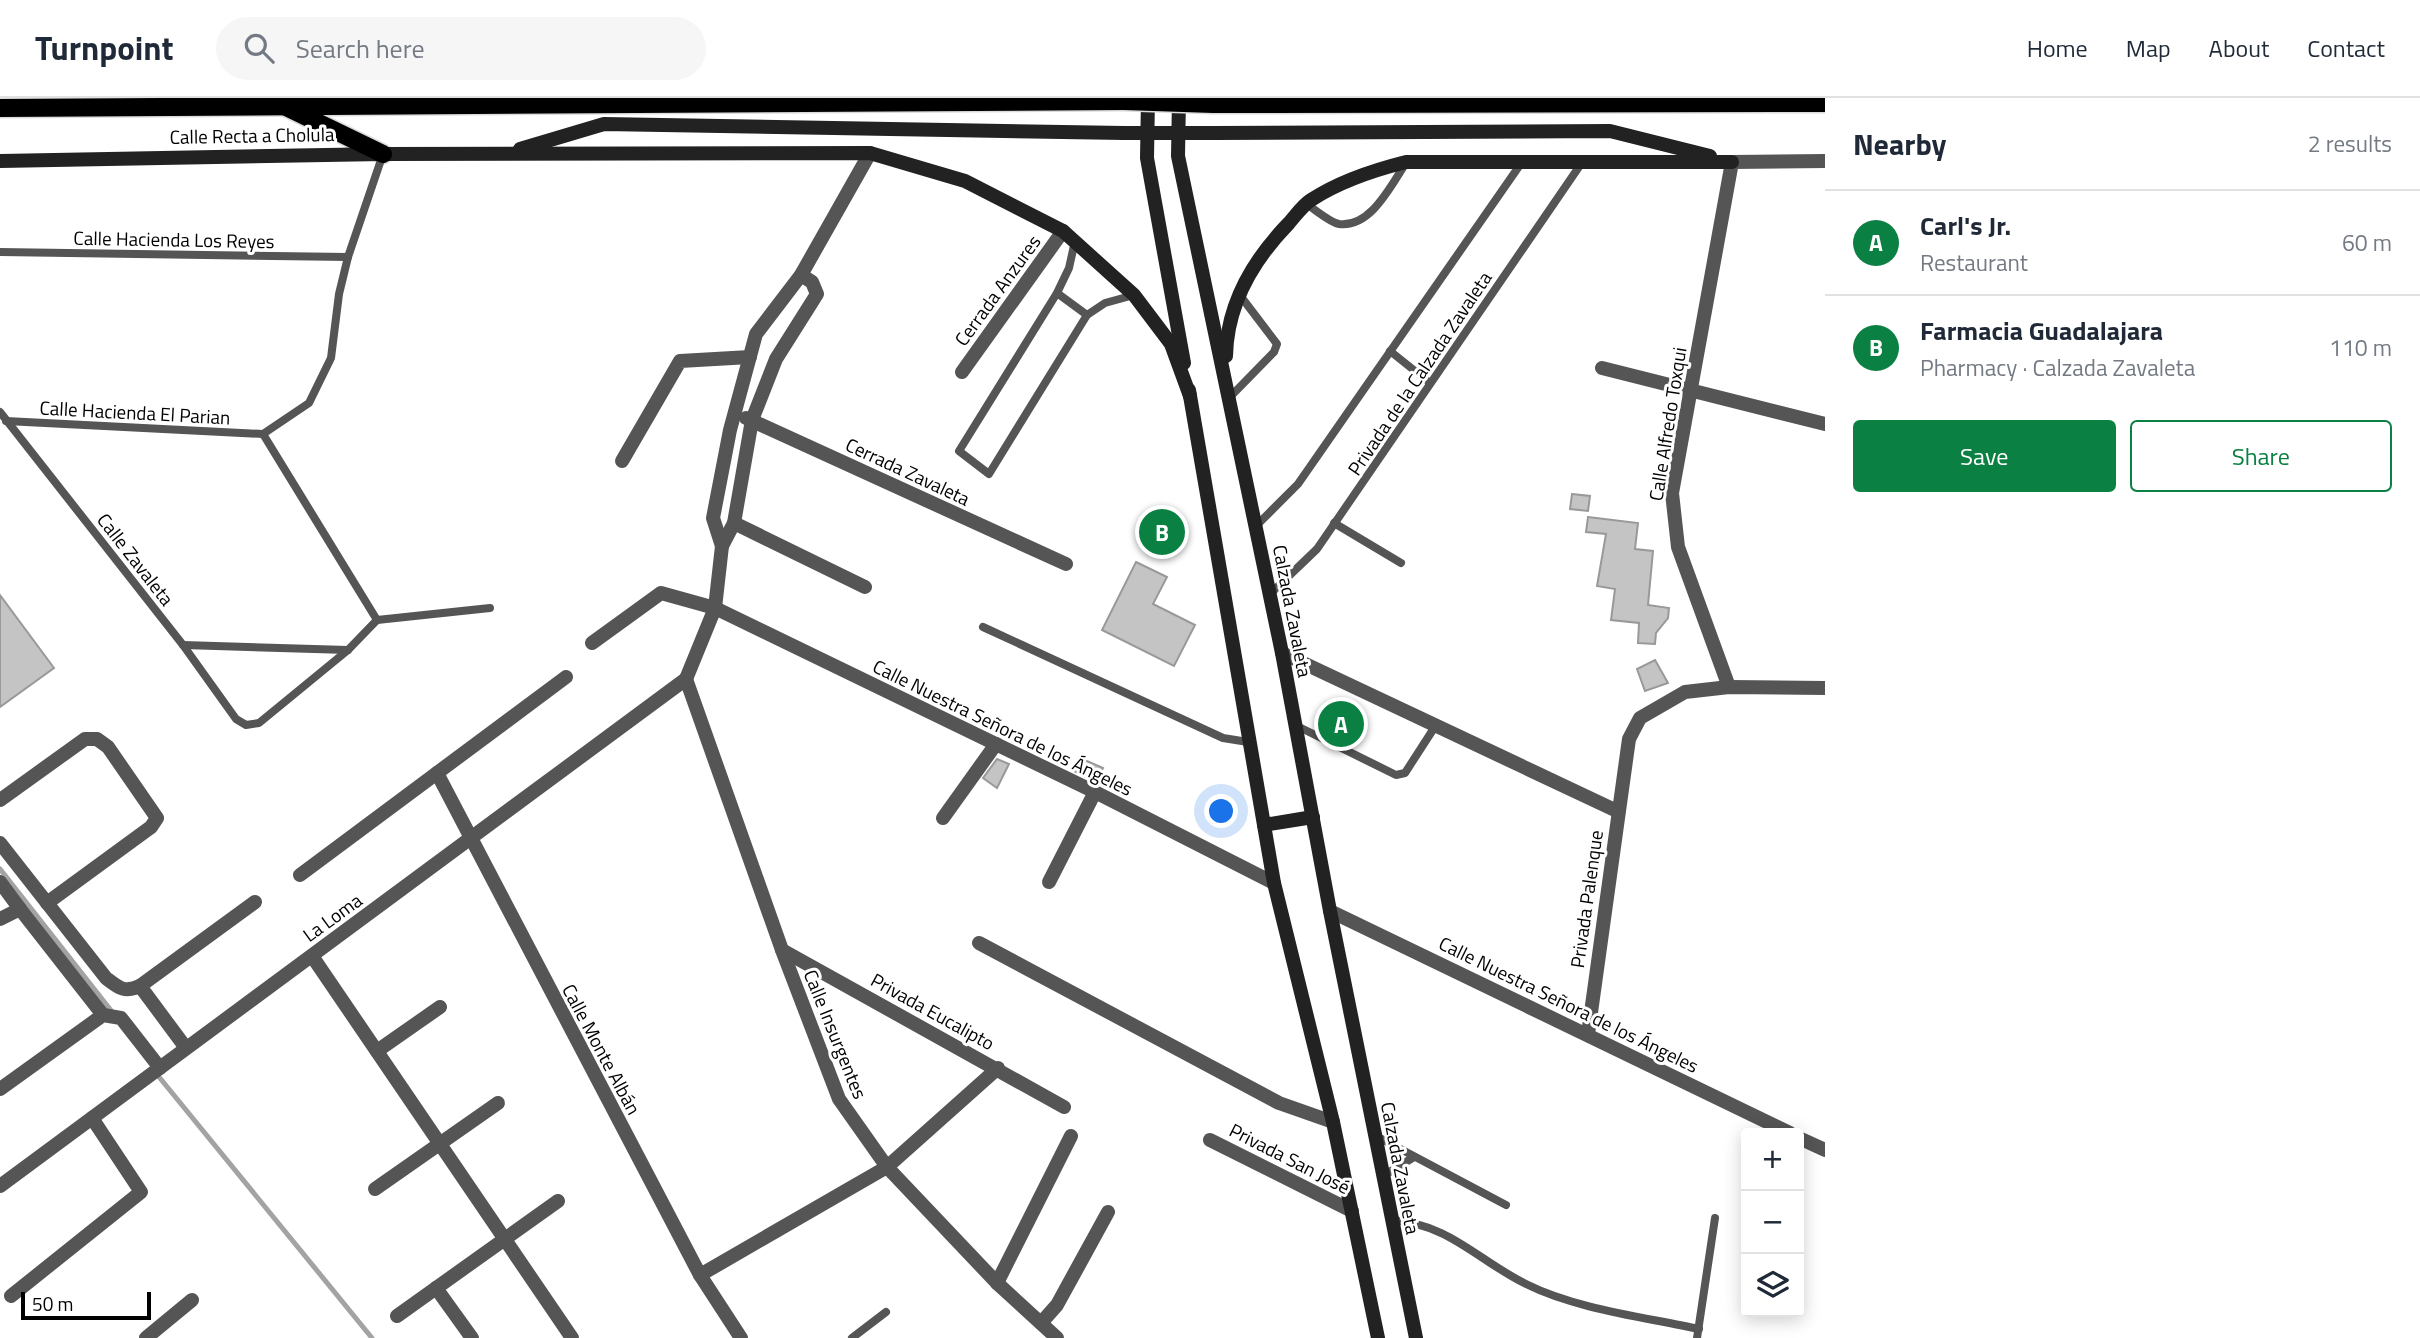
<!DOCTYPE html>
<html lang="en">
<head>
<meta charset="utf-8">
<style>
  body { margin:0; font-family:"Titillium Web",sans-serif; background:#f6f6f7; color:#1f2937 }
  .controls { position:absolute; right:21px; bottom:21px; display:grid; overflow:hidden; border-radius:7px; box-shadow:0 4px 18px #0003 }
  .controls button { width:63px; height:63px; display:grid; place-items:center; padding:0; border:0; border-bottom:2px solid #e0e1e3; background:#fff; color:#1f2937; font:35px sans-serif }
  .scale { position:absolute; left:21px; bottom:18px; width:130px; box-sizing:border-box; padding-left:7px; border:4px solid #000; border-top:0; font-size:19px; line-height:24px; white-space:nowrap; color:#000; -webkit-text-stroke:5px #fff; paint-order:stroke }
  .you { position:absolute; left:1222px; top:714px; width:24px; height:24px; margin:-18px; border:5px solid #fff; border-radius:50%; background:#1a73e8; box-shadow:0 0 0 10px #1a73e833 }
  .badge { display:grid; place-items:center; width:46px; height:46px; border-radius:50%; background:#0b8043; color:#fff; font-size:23px; font-weight:700 }
  .pin { position:absolute; translate:-50% -50%; border:4px solid #fff; box-shadow:0 2px 7px #0006 }
  .list { margin:0; padding:0; list-style:none }
  h2 { display:flex; justify-content:space-between; align-items:center; height:91px; margin:0; padding:0 28px; font-size:30px }
  h2 small { font-size:23px; font-weight:400; color:#747a83 }
  .list li { display:grid; grid-template-columns:46px 1fr auto; gap:21px; align-items:center; box-sizing:border-box; height:105px; padding:0 28px; border-top:2px solid #e0e1e3 }
  .list b { display:block; font-size:26px; white-space:nowrap }
  .list p { margin:0; font-size:23px; white-space:nowrap; color:#747a83 }
  .list em { font-size:23px; font-style:normal; color:#747a83 }
  .actions { display:flex; gap:14px; padding:21px 28px }
  .actions a { flex:1; padding:16px 0; border:2px solid #0b8043; border-radius:7px; text-align:center; font-size:24px; color:#0b8043 }
  .actions .main { background:#0b8043; color:#fff }
  .icon { flex:none; width:38px; height:38px; fill:none; stroke:currentColor; stroke-width:2; stroke-linecap:round; stroke-linejoin:round }
  .map { position:relative; flex:none; width:1825px; height:1240px; overflow:hidden }
  header { display:flex; align-items:center; gap:42px; box-sizing:border-box; height:98px; padding:0 35px; background:#fff; border-bottom:2px solid #e0e1e3 }
  header strong { font-size:33px }
  nav { display:flex; gap:38px; margin-inline-start:auto; font-size:24px }
  .search { width:490px; height:63px; background:#f6f6f7; display:flex; align-items:center; gap:18px; box-sizing:border-box; padding:0 24px; border-radius:38px; color:#747a83; font-size:26px }
  main { display:flex }
  aside { flex:1; background:#fff }
  .map>svg:first-child { display:block }
  .lines { fill:none; stroke-linecap:round; stroke-linejoin:round }
  .stream { stroke:#a3a3a3; stroke-width:5 }
  .building { fill:#c4c4c4; stroke:#999; stroke-width:2 }
  .primary-casing { stroke:#dbdbdb; stroke-width:21 }
  .service { stroke:#555; stroke-width:8 }
  .minor { stroke:#555; stroke-width:14 }
  .tertiary { stroke:#555; stroke-width:14 }
  .secondary { stroke:#222; stroke-width:14 }
  .primary { stroke:#000; stroke-width:18 }
  .primary-bridge-casing { stroke:#dbdbdb; stroke-width:21; stroke-linecap:butt }
  .secondary-bridge { stroke:#222; stroke-width:14 }
  .primary-bridge { stroke:#000; stroke-width:18 }
  .labels { text-anchor:middle; dominant-baseline:central; stroke-width:6; stroke-linejoin:round; paint-order:stroke }
  .street-label { font-size:19px; fill:#000; stroke:#fff }
</style>
</head>
<body>
<header>
<strong>Turnpoint</strong>
<div class="search"><svg class="icon" aria-label="search" viewBox="0 0 24 24"><circle cx="10" cy="10" r="6"/><path d="M15 15l6 6"/></svg>Search here</div>
<nav><a>Home</a><a>Map</a><a>About</a><a>Contact</a></nav>
</header>
<main>
<div class="map">
<svg width="1825" height="1240" viewBox="0 0 1825 1240">
  <rect width="100%" height="100%" fill="#fff"/>
  <g class="lines">
    <g class="stream">
      <polyline points="0,771 113,915"/>
      <polyline points="155,974 372,1240"/>
    </g>
  </g>
  <g class="building">
    <polygon points="1572,396 1590,398 1588,413 1570,411"/>
    <polygon points="1588,419 1638,425 1635,451 1653,453 1648,507 1669,510 1668,520 1656,535 1655,546 1638,545 1639,525 1611,522 1615,491 1597,488 1606,436 1586,434"/>
    <polygon points="1136,464 1167,479 1153,506 1195,527 1174,568 1102,532"/>
    <polygon points="0,497 54,570 0,609"/>
    <polygon points="1655,562 1668,585 1645,593 1637,571"/>
    <polygon points="1080,660 1103,670 1096,684 1074,673"/>
    <polygon points="997,661 1009,666 997,690 983,680"/>
  </g>
  <g class="lines">
    <g class="primary-casing">
      <g id="primary">
        <polyline points="1213,6 1825,5"/>
        <polyline points="286,9 383,56"/>
        <polyline points="0,10 1124,3"/>
      </g>
    </g>
    <g class="service">
      <path d="M 1306,106 C 1315,111 1329,124 1339,126 C 1371,130 1391,87 1406,65"/>
      <polyline points="1075,143 1069,170 1057,195 959,353 989,376 1087,217 1105,205 1134,197"/>
      <polyline points="0,154 348,159"/>
      <polyline points="1057,195 1087,217"/>
      <polyline points="1390,253 1430,285"/>
      <polyline points="1229,300 1274,254 1277,246 1239,196"/>
      <polyline points="0,314 183,547 236,621 246,627 259,625 348,552 377,522"/>
      <polyline points="6,323 263,336"/>
      <polyline points="1334,425 1401,465"/>
      <polyline points="1256,428 1298,386 1522,64"/>
      <polyline points="1270,496 1317,451 1583,63"/>
      <polyline points="377,522 263,336 309,305 331,260 339,196 348,159 383,56"/>
      <polyline points="377,522 490,510"/>
      <polyline points="983,529 1223,640 1248,644"/>
      <polyline points="183,547 348,552"/>
      <polyline points="1295,627 1396,677 1405,675 1436,627"/>
      <polyline points="1376,1038 1506,1107"/>
      <polyline points="1383,1078 1414,1059"/>
      <path d="M 1391,1122 C 1450,1126 1477,1162 1526,1186 C 1576,1211 1644,1219 1699,1231"/>
      <polyline points="852,1240 886,1214"/>
      <polyline points="1697,1240 1715,1120"/>
    </g>
    <g class="minor">
      <polyline points="1602,270 1825,326"/>
      <polyline points="962,274 1063,133"/>
      <polyline points="746,320 1066,466"/>
      <polyline points="622,363 680,263 750,259"/>
      <polyline points="734,425 865,489"/>
      <polyline points="722,448 713,420 730,332 756,236 801,177 870,55"/>
      <polyline points="592,545 661,495 715,510 1095,694 1274,785"/>
      <polyline points="1282,555 1617,713"/>
      <polyline points="686,581 715,510 722,448 734,425 752,322 776,261 817,196 812,184 801,177"/>
      <polyline points="1729,589 1678,449 1672,395 1732,64 1825,63"/>
      <polyline points="437,675 700,1177 741,1240"/>
      <polyline points="0,702 85,641 97,641 108,649 157,720 151,729 47,805"/>
      <polyline points="943,720 996,646"/>
      <path d="M 0,745 L 106,880 C 119,890 124,895 140,888"/>
      <polyline points="300,777 566,579"/>
      <polyline points="0,784 20,811"/>
      <polyline points="1049,784 1095,694"/>
      <polyline points="1330,813 1790,1035"/>
      <polyline points="0,821 20,811 103,917"/>
      <polyline points="979,845 1279,1005 1333,1024"/>
      <polyline points="782,852 1064,1009"/>
      <polyline points="312,858 572,1240"/>
      <polyline points="1588,936 1629,641 1640,620 1685,594 1729,589 1825,590"/>
      <polyline points="186,950 140,888 255,804"/>
      <polyline points="377,953 440,909"/>
      <polyline points="0,991 103,917 121,920 160,970"/>
      <polyline points="1799,1040 1825,1052"/>
      <polyline points="1210,1042 1352,1113"/>
      <polyline points="375,1091 498,1005"/>
      <polyline points="700,1177 887,1069 998,970"/>
      <polyline points="997,1185 1071,1038"/>
      <polyline points="436,1190 472,1240"/>
      <polyline points="11,1198 141,1094 92,1020"/>
      <polyline points="397,1218 558,1103"/>
      <polyline points="1041,1225 1057,1207 1108,1114"/>
      <polyline points="146,1240 192,1202"/>
    </g>
    <polyline class="tertiary" points="0,1088 686,581 782,852 839,1001 887,1069 997,1185 1057,1240"/>
    <g class="secondary">
      <polyline points="1148,0 1147,60 1184,265"/>
      <polyline points="1179,0 1178,58 1282,555 1330,813 1416,1240"/>
      <polyline points="1214,35 1610,33 1710,58"/>
      <polyline points="520,51 604,26 1124,35"/>
      <polyline points="0,63 383,56 870,55 965,83 1063,133 1134,197 1171,246 1190,298"/>
      <path d="M 1226,258 C 1227,205 1253,162 1289,125 C 1296,117 1303,107 1311,102 C 1340,83 1374,72 1406,64 L 1732,64"/>
      <polyline points="1189,292 1274,785 1333,1024 1378,1240"/>
      <polyline points="1264,727 1313,719"/>
    </g>
    <use href="#primary" class="primary"/>
    <g class="primary-bridge-casing">
      <polyline id="primary-bridge" points="1124,3 1213,6"/>
    </g>
    <polyline class="secondary-bridge" points="1124,35 1214,35"/>
    <use href="#primary-bridge" class="primary-bridge"/>
  </g>
  <g class="labels">
    <g class="street-label">
      <text transform="translate(252 37) rotate(-1)">Calle Recta a Cholula</text>
      <text transform="translate(174 141) rotate(1)">Calle Hacienda Los Reyes</text>
      <text transform="translate(997 192) rotate(-54)">Cerrada Anzures</text>
      <text transform="translate(1419 275) rotate(-56)">Privada de la Calzada Zavaleta</text>
      <text transform="translate(135 314) rotate(3)">Calle Hacienda El Parian</text>
      <text transform="translate(1667 326) rotate(-81)">Calle Alfredo Toxqui</text>
      <text transform="translate(908 373) rotate(25)">Cerrada Zavaleta</text>
      <text transform="translate(136 461) rotate(52)">Calle Zavaleta</text>
      <text transform="translate(1293 513) rotate(79)">Calzada Zavaleta</text>
      <text transform="translate(1003 629) rotate(26)">Calle Nuestra Señora de los Ángeles</text>
      <text transform="translate(1586 801) rotate(-82)">Privada Palenque</text>
      <text transform="translate(332 819) rotate(-36)">La Loma</text>
      <text transform="translate(1569 906) rotate(26)">Calle Nuestra Señora de los Ángeles</text>
      <text transform="translate(933 913) rotate(29)">Privada Eucalipto</text>
      <text transform="translate(836 936) rotate(68)">Calle Insurgentes</text>
      <text transform="translate(602 951) rotate(62)">Calle Monte Albán</text>
      <text transform="translate(1290 1060) rotate(27)">Privada San José</text>
      <text transform="translate(1401 1070) rotate(79)">Calzada Zavaleta</text>
    </g>
  </g>
</svg>
<div class="controls">
<button>+</button>
<button>−</button>
<button><svg class="icon" aria-label="layers" viewBox="0 0 24 24"><path d="M12 4l9 5-9 5-9-5zM3 14l9 5 9-5"/></svg></button>
</div>
<div class="scale">50 m</div>
<div class="you"></div>
<div class="pin badge" style="left:1341px;top:626px">A</div>
<div class="pin badge" style="left:1162px;top:434px">B</div>
</div>
<aside>
<h2>Nearby<small>2 results</small></h2>
<ul class="list">
<li><span class="badge">A</span><div><b>Carl's Jr.</b><p>Restaurant</p></div><em>60 m</em></li>
<li><span class="badge">B</span><div><b>Farmacia Guadalajara</b><p>Pharmacy · Calzada Zavaleta</p></div><em>110 m</em></li>
</ul>
<div class="actions"><a class="main">Save</a><a>Share</a></div>
</aside>
</main>
</body>
</html>
